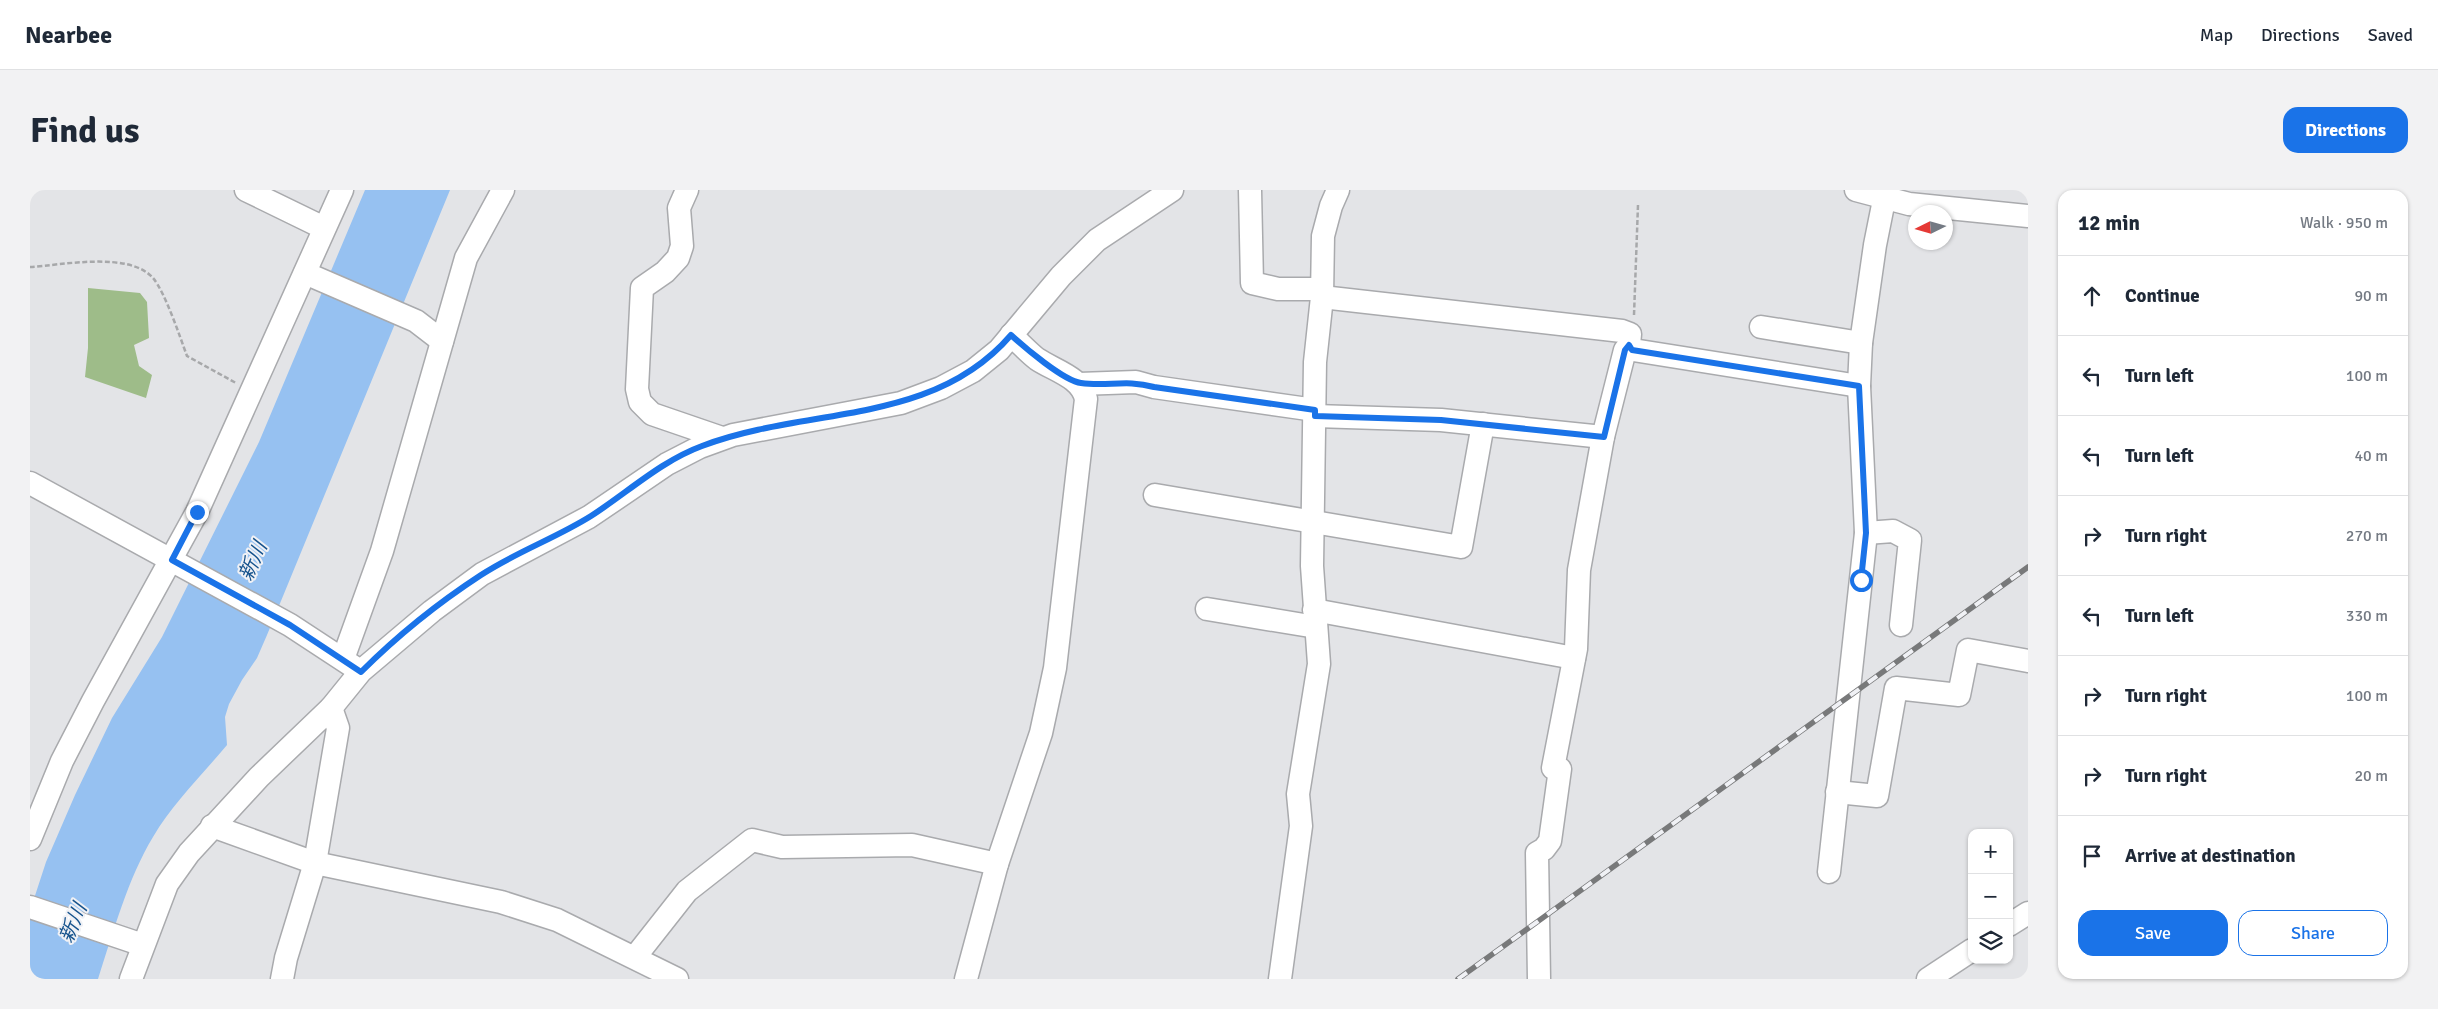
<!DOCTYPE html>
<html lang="en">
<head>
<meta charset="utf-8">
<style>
  body { margin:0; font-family:Signika,"Noto Sans JP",sans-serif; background:#f2f2f3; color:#1f2937 }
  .controls { position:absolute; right:15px; bottom:15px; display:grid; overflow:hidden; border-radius:10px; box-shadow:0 1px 4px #0004 }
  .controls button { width:45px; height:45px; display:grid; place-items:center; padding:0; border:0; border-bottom:1px solid #e0e1e3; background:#fff; color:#1f2937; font:25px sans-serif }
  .compass { position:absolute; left:1878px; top:15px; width:45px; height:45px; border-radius:50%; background:#fff; box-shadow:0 1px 4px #0004; rotate:265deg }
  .stop { position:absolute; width:15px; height:15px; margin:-11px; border:4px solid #1a73e8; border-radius:50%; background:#fff }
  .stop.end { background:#1a73e8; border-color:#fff; box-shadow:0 1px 5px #0008 }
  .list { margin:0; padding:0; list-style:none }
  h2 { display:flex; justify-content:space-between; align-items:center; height:65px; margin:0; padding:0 20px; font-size:21px }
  h2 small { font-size:16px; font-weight:400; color:#747a83 }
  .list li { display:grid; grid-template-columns:32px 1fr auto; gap:15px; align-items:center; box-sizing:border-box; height:80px; padding:0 20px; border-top:1px solid #e0e1e3 }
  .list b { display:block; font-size:19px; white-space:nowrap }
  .list em { font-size:16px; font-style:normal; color:#747a83 }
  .actions { display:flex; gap:10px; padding:15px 20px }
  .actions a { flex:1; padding:11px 0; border:1px solid #1a73e8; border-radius:15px; text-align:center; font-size:18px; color:#1a73e8 }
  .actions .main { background:#1a73e8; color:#fff }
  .icon { flex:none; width:28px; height:28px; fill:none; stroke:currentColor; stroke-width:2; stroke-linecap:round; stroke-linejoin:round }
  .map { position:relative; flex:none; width:1998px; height:789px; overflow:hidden; border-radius:15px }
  header { display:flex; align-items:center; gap:30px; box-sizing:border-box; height:70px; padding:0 25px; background:#fff; border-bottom:1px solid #e0e1e3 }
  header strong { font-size:24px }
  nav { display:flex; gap:28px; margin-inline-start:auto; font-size:18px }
  .intro { display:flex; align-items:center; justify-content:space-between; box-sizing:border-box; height:120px; padding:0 30px }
  h1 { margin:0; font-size:35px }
  .button { padding:12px 22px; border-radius:15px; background:#1a73e8; color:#fff; font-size:18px; font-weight:700 }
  main { display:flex; gap:30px; padding:0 30px }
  aside { flex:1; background:#fff; border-radius:15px; box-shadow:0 1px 4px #0004 }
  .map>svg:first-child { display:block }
  .green { fill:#9ebc89 }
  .water { fill:#96c1f1 }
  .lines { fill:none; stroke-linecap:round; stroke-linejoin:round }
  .minor-casing { stroke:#a9aaad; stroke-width:25 }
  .path { stroke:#a7a8aa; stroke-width:2.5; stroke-dasharray:5 2.5; stroke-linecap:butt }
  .minor { stroke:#fff; stroke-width:22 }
  .rail-casing { stroke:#78797a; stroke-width:5.5 }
  .rail { stroke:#f0f1f5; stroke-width:4; stroke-dasharray:11; stroke-linecap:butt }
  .route { stroke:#1a73e8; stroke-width:6 }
  .labels { text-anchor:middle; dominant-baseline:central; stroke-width:4; stroke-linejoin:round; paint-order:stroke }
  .water-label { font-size:20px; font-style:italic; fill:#16538d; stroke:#f0f1f5 }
</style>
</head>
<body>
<header>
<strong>Nearbee</strong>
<nav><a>Map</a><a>Directions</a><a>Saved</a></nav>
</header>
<div class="intro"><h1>Find us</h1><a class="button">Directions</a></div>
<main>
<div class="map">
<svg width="1998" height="789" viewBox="0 0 1998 789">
  <rect width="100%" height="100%" fill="#e3e4e7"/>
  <polygon class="green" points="58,98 110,103 117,112 119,148 104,155 109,176 122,185 116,208 55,187 58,158"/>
  <path class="water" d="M 335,0 L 420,0 L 237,445 L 227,468 L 212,490 L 199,514 L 195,527 L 197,555 C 172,585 143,613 123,647 C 98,688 83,743 68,789 L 0,789 L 0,721 L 16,672 L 45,605 L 82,528 L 132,447 L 229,252 Z"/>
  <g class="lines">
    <g class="minor-casing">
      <g id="minor">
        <polyline points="216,0 294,38"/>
        <polyline points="657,0 649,18 652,56 648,68 635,82 612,98 607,199 610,212 622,224 692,248"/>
        <polyline points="1220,0 1222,93 1248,99 1292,99"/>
        <polyline points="1826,0 1879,14 1998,26"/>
        <polyline points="275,83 386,131 412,151"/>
        <polyline points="1292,107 1592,141 1600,144 1599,155 1603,160 1829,196"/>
        <polyline points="1731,137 1831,153"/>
        <polyline points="1049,194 1106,192 1124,197 1285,220"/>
        <polyline points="1285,226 1411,230 1573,247"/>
        <polyline points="0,293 260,435 324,477"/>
        <polyline points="1125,305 1431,357 1453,234"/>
        <polyline points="1836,343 1863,341 1880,350 1871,435"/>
        <polyline points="1177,419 1286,437"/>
        <polyline points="1284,420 1544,468"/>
        <polyline points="313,469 352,361 436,68 473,0"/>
        <polyline points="1807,602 1847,606 1866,498 1929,505 1938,460 1998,471"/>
        <polyline points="182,636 285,673 471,712 527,730 647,789"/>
        <polyline points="0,649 32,571 63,511 167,322 312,0"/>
        <polyline points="1799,682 1836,343 1829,196 1831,153 1845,55 1856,0"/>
        <polyline points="0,717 113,755"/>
        <polyline points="1979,735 1998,723"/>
        <polyline points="605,767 657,701 722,650 752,657 882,655 967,674"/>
        <polyline points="101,789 137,694 159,663 229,587 301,518 331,481 402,421 452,384 559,327 637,274 670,257 703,245 871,213 911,198 943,181 969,160 1031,86 1067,50 1142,0"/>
        <polyline points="252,789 256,768 285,673 308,538 301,518"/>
        <path d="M 936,789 L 967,674 L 1011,543 L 1025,478 L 1056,209 C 1051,187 1025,181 1007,169 C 998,162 990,153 981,145"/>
        <polyline points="1250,789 1271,636 1268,604 1289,474 1282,376 1285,172 1292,107 1293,46 1301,16 1308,0"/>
        <polyline points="1509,789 1507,663 1514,659 1520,651 1530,579 1523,578 1546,459 1549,380 1573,247 1595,160 1599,155"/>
        <polyline points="1898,789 1942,760"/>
      </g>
    </g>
    <g class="path">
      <path d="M 0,77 C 33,75 99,61 123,88 C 135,102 150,147 157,166 L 206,193"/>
      <polyline points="1604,125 1608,15"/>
    </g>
    <use href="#minor" class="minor"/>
    <g class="rail-casing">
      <polyline id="rail" points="1428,789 1998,377"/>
    </g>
    <use href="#rail" class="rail"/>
  </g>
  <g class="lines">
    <path class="route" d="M 167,322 L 142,370 L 260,435 L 331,482 C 367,446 408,413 451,385 C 486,362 526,348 561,326 C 597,303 631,271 672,256 C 776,216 902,237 981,145 C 994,157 1034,191 1051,193 C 1077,197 1096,189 1124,197 L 1285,220 L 1285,226 L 1411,230 L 1574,247 L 1595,160 L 1599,155 L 1602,160 L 1829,196 L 1836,343 L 1831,390"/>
  </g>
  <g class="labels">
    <g class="water-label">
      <text transform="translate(223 371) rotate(-66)">新川</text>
      <text transform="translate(43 733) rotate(-67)">新川</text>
    </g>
  </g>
</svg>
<div class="controls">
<button>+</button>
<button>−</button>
<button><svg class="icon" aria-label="layers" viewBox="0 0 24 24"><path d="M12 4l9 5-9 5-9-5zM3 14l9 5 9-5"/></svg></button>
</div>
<svg class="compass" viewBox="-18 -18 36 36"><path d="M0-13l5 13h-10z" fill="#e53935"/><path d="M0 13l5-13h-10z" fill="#747a83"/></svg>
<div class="stop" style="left:1831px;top:390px"></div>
<div class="stop end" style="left:167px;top:322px"></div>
</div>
<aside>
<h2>12 min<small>Walk · 950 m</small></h2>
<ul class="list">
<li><svg class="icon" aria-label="ahead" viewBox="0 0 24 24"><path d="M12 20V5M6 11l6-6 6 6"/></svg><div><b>Continue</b></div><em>90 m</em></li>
<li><svg class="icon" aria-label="left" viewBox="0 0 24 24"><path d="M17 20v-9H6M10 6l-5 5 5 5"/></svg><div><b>Turn left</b></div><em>100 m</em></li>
<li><svg class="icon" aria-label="left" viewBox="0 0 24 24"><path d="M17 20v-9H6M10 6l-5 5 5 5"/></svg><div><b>Turn left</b></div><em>40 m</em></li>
<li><svg class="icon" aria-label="right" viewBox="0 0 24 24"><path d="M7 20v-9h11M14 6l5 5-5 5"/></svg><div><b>Turn right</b></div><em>270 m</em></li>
<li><svg class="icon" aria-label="left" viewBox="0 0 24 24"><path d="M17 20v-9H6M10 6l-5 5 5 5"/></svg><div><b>Turn left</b></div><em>330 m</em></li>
<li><svg class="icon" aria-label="right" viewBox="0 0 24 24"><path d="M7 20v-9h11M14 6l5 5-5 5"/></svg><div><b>Turn right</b></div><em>100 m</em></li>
<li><svg class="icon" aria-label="right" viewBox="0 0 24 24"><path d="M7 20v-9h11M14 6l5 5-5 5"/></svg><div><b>Turn right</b></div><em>20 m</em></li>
<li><svg class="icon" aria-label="arrive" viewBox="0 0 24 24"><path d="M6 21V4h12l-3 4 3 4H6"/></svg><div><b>Arrive at destination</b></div></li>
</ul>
<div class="actions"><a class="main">Save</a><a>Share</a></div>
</aside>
</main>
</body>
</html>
